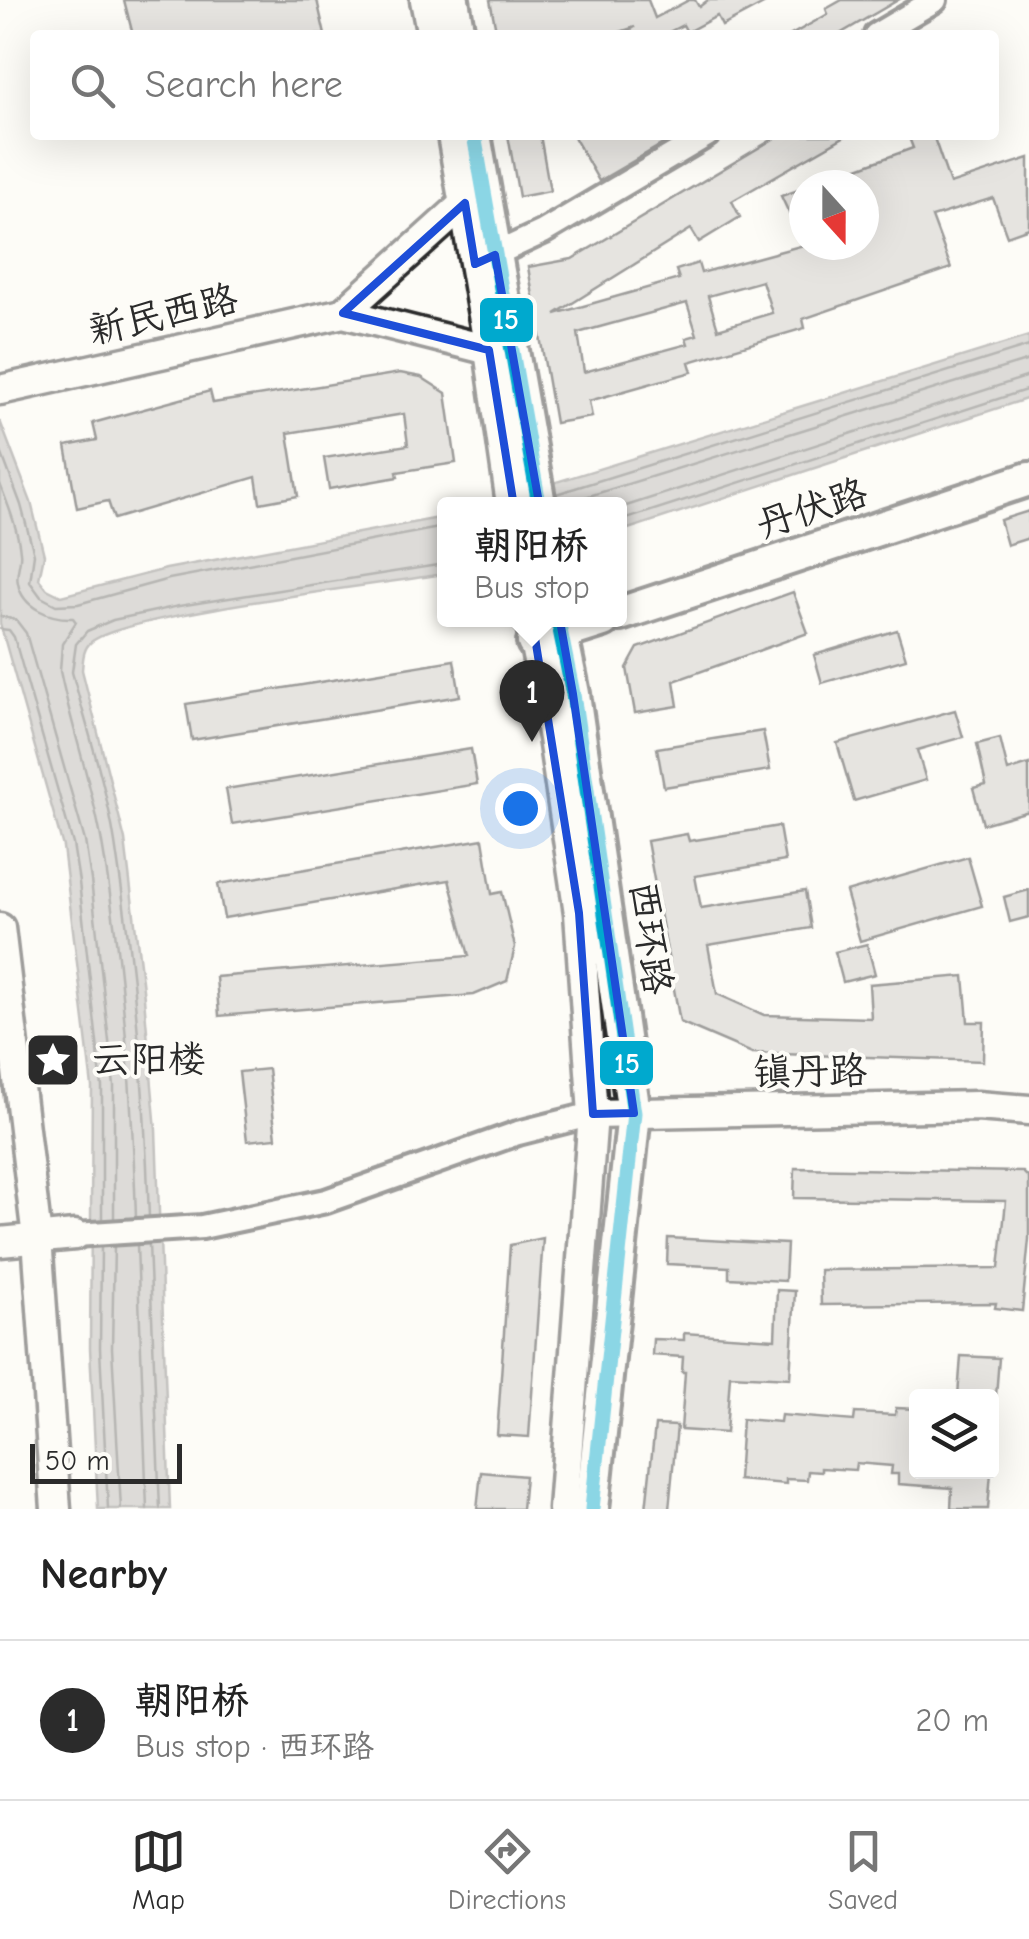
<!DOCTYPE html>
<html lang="en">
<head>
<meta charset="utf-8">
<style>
  body { margin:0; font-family:"Comic Neue","LXGW WenKai TC",sans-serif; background:#f6f6f6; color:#222 }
  .controls { position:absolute; right:30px; bottom:30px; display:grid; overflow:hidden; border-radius:10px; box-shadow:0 10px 40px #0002 }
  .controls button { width:90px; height:90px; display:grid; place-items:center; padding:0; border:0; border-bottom:2px solid #e0e0e0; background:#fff; color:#222; font:50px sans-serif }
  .compass { position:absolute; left:789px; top:170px; width:90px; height:90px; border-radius:50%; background:#fff; box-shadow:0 10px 40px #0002; rotate:159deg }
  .scale { position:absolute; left:30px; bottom:25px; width:152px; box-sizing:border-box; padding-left:10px; border:5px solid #2b2b2b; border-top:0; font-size:28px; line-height:35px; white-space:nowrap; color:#2b2b2b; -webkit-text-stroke:8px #fdfcf7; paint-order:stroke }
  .you { position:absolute; left:520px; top:808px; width:35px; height:35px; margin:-25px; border:8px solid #fff; border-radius:50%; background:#1a73e8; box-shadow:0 0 0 15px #1a73e833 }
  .badge { display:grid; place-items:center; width:65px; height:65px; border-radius:50%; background:#2b2b2b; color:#fff; font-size:32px; font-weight:700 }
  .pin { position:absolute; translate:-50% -82px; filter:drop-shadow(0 2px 5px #0008) }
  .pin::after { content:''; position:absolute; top:52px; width:35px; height:30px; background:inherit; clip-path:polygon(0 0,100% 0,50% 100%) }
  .popup { position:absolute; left:437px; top:497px; width:190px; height:130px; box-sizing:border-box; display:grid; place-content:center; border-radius:10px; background:#fff; filter:drop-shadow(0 2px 8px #0005); font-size:32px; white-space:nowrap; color:#767676 }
  .popup b { font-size:38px; color:#222 }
  .popup::after { content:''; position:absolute; left:50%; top:100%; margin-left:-20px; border:20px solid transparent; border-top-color:#fff }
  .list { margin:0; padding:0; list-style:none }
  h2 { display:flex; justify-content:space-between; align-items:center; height:130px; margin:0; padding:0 40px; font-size:42px }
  h2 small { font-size:32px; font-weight:400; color:#767676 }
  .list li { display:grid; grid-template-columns:65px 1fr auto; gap:30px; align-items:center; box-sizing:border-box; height:160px; padding:0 40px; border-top:2px solid #e0e0e0 }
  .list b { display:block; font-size:38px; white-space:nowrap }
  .list p { margin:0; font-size:32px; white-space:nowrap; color:#767676 }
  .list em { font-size:32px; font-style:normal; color:#767676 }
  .icon { flex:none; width:55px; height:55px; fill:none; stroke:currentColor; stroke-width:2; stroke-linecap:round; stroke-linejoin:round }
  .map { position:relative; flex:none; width:1029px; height:1509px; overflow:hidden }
  .search { position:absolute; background:#fff; box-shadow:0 10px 40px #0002; left:30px; right:30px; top:30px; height:110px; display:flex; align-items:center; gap:25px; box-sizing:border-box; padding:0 35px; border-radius:10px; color:#767676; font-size:38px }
  .sheet { height:290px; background:#fff }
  nav { display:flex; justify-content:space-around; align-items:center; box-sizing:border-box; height:140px; border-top:2px solid #e0e0e0; background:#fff; font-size:28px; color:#767676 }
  nav a { display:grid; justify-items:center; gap:5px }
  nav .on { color:#2b2b2b }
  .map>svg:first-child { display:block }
  .water { fill:#b5b4b1; stroke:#7e7d7b; stroke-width:2.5 }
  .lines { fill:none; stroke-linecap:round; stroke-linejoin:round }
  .shore { stroke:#626261; stroke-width:2.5 }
  .building { fill:#c9c8c4; stroke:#2b2b2b; stroke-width:2.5; fill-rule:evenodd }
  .minor-casing { stroke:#2b2b2b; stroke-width:30 }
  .tertiary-casing { stroke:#2b2b2b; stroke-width:35 }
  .secondary-casing { stroke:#2b2b2b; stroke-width:40 }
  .minor { stroke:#fdfcf7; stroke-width:22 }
  .tertiary { stroke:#fdfcf7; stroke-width:28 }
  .secondary { stroke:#fdfcf7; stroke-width:32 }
  .bus-1-casing { stroke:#fdfcf7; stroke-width:22 }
  .bus-1 { stroke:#00a9ce; stroke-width:15 }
  .marked { fill:none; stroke:#1d4ed8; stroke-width:8; stroke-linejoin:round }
  .labels { text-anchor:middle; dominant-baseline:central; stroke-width:8; stroke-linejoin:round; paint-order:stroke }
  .street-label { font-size:38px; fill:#2b2b2b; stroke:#fdfcf7 }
  .poi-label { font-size:38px; fill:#2b2b2b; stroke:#fdfcf7; text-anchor:start }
  .line-badge { stroke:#fdfcf7; stroke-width:4 }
  .badge-label { font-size:28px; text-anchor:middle; font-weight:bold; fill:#fff }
</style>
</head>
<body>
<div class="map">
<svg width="1029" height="1509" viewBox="0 0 1029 1509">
  <rect width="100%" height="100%" fill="#fdfcf7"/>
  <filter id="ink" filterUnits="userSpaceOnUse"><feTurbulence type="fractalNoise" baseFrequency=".01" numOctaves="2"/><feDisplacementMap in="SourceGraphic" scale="20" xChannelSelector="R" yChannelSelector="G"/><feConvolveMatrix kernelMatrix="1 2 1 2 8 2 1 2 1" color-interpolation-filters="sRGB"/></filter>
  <g filter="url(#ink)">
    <g class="water">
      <polygon points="1029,336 1029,398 625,530 620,531 620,504 485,504"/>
      <path d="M 0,421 L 31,502 L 44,555 L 39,579 L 47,589 L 61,596 L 166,569 L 444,517 L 444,574 C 388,583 121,615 91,642 C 83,649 83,659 82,670 L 125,840 L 144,998 L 156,1130 L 170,1509 L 98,1509 L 90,1348 L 92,1087 L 63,847 L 0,623 Z"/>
    </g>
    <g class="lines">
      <g class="shore">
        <polyline points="0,449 21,505 34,554 30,582 41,597 56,605 78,604 169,579 444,527"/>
        <path d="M 0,484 C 8,505 18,529 20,552 C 22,562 15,572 18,583 C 22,608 51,619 73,618 L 76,622 L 62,644 L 60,671 C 72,729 92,785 102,843 C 123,966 132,1093 136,1217"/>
        <polyline points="556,494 1029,346"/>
        <polyline points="563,504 1029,360"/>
        <polyline points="620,508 1029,376"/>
        <polyline points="620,521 1029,389"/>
        <polyline points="0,616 16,620 26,633 85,841 91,880 114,1086 114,1219"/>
        <polyline points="0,629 9,630 14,637 73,844 79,882 102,1087 102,1220"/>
        <path d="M 149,1217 C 145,1092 134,966 115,843 C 106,785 87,728 72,672 L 76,644 L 87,631 L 113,620 L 179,606 L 444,564"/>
        <polyline points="149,1244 160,1509"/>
        <polyline points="137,1245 147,1509"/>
        <polyline points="114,1246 112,1348 121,1509"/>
        <polyline points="101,1247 100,1348 108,1509"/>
      </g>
    </g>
    <g class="building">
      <polygon points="124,0 317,0 325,35 133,35"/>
      <polygon points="490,0 648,0 655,18 689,0 695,0 699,7 708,0 771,0 722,26 717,16 687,32 683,25 663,35 622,35 635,27 611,35 497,35"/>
      <polygon points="842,0 898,0 838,35 791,35 828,14 826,9"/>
      <polygon points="508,135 540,135 550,191 519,197"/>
      <polygon points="573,135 678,135 599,181"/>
      <path d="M 780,135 L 847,135 L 732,201 L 740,217 L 699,242 L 691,229 L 555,314 L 679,279 L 676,270 L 698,263 L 701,273 L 804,245 L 781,196 L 804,188 L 804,245 L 864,245 L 864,185 L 817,183 L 913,148 L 908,135 L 933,135 L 950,184 L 1029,158 L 1029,228 L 1007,236 L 993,198 L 932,217 L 951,268 L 803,319 L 805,328 L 689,362 L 692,372 L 589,401 L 592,417 L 555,423 L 528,267 L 572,259 ZM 762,281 L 772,313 L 718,329 L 708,296 ZM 687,303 L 697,335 L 686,338 L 688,344 L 584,372 L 578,333 Z"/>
      <polygon points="400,373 421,377 446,393 456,463 397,472 398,477 329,489 324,458 408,445 404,414 288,433 298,496 260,503 256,477 114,519 108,501 77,508 66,446 97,440 93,423 210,391 213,403"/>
      <polygon points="1029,511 1029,538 1007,545 1000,520"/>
      <polygon points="793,592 808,633 674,681 678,706 635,713 627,668 638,648"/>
      <polygon points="897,630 906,659 822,683 814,655"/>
      <polygon points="454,660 460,696 192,740 186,704"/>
      <polygon points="955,710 963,737 917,750 926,780 854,801 837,743"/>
      <polygon points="763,731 770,770 664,787 657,748"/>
      <polygon points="1000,738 1008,771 1029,764 1029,811 983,824 973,788 986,785 977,744"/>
      <polygon points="471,749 477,784 232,824 226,789"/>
      <polygon points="779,826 785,861 695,876 701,908 805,891 811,928 708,945 717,994 764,1015 871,1018 869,984 964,976 968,1022 984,1022 983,1061 752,1053 680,1022 647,841 687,834 689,841"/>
      <polygon points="483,839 492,894 502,892 515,947 507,981 474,995 219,1016 216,977 469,956 449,880 224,918 218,884"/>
      <polygon points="968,857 982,906 860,941 846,892"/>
      <polygon points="1029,890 1029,917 1010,922 1004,897"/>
      <polygon points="867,944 875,974 843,982 835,952"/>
      <polygon points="268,1069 276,1138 247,1141 239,1072"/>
      <polygon points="795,1168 1023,1172 1029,1178 1029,1239 1022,1311 995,1308 996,1303 821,1305 820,1270 999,1268 1006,1201 794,1198"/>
      <polygon points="543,1238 529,1437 497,1435 510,1245"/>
      <polygon points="668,1238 787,1244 785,1281 729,1278 729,1267 667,1264"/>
      <polygon points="777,1290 795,1291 790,1378 730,1375 726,1433 681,1430 685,1372 682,1372 683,1357 652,1355 653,1339 684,1340 684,1333 775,1339"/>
      <polygon points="961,1356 999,1358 996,1396 958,1396"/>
      <polygon points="896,1408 916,1409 916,1472 991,1472 988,1509 951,1509 952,1488 898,1484 898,1474 891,1474 892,1466 856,1463 855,1470 821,1468 821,1472 808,1471 807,1480 786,1479 786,1484 738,1480 742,1419 780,1422 781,1415 854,1421 855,1413 895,1415"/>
      <polygon points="655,1425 677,1426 669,1509 646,1509"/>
      <polygon points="481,1472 525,1476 522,1509 477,1509"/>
    </g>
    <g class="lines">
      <g class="minor-casing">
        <g id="minor">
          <polyline points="876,35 935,0"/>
          <polyline points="483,260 543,232 707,135"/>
          <polyline points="75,1235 202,1227 326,1201 518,1133 593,1114"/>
        </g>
      </g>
      <g class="tertiary-casing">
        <g id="tertiary">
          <polyline points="425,0 432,35"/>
          <polyline points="452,135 489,350 511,504"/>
          <polyline points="343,313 465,203"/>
          <polyline points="0,390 343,313 489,350"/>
          <polyline points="530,620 553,738 579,913 593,1114 563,1509"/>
          <polyline points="0,928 37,1238 56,1509"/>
          <polyline points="593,1114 977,1106 1029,1110"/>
          <polyline points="0,1242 75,1235"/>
        </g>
      </g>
      <g class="secondary-casing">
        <g id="secondary">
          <polyline points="452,0 458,35"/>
          <polyline points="474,135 539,504"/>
          <polyline points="620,614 1029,479"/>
          <polyline points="558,620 573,694 634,1113 592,1509"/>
          <polyline points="534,642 603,620"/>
        </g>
      </g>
      <use href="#minor" class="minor"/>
      <use href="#tertiary" class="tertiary"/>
      <use href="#secondary" class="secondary"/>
      <g class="bus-1-casing">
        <g id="bus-1">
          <polyline points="474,135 539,504"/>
          <polyline points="558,620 573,694 634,1113 592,1509"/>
        </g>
      </g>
      <use href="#bus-1" class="bus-1"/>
    </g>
  </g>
  <path d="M0 0H1029V1509H0ZM 465,203 L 475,264 L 495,255 L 573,694 L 634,1113 L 593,1114 L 579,913 L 489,350 L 343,313 Z" fill="#fdfcf7" fill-opacity=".55" fill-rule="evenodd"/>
  <path class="marked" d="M 465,203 L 475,264 L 495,255 L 573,694 L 634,1113 L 593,1114 L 579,913 L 489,350 L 343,313 Z"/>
  <defs>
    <g id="sight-square" transform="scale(2.875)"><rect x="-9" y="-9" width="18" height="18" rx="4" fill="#2b2b2b" stroke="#fdfcf7"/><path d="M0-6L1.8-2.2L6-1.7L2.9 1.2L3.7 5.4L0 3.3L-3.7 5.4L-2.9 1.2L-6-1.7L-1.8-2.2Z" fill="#fff"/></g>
  </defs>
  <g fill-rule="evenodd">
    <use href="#sight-square" x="53" y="1060"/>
  </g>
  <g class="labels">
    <g class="street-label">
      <text transform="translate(163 315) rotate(-13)">新民西路</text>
      <text transform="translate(812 509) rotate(-18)">丹伏路</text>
      <text transform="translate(650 938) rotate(82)">西环路</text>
      <text transform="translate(810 1072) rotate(-1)">镇丹路</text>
    </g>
    <g class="poi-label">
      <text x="92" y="1060">云阳楼</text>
    </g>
  </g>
  <g class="line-badge">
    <rect x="478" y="296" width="57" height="48" rx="10" fill="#00a9ce"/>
    <rect x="598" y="1039" width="57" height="48" rx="10" fill="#00a9ce"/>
  </g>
  <g class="badge-label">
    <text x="506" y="329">15</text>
    <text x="627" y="1073">15</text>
  </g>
</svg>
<div class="controls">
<button><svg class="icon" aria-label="layers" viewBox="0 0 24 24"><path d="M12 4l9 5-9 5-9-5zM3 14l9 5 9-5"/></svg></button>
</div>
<svg class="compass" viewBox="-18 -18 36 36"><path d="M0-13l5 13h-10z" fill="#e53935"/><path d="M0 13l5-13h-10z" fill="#767676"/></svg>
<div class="scale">50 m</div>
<div class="you"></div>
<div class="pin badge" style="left:532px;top:742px">1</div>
<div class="popup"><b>朝阳桥</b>Bus stop</div>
<div class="search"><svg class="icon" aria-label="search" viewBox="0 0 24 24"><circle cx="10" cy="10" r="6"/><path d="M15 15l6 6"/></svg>Search here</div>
</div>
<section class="sheet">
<h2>Nearby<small></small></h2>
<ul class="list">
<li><span class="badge">1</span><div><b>朝阳桥</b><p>Bus stop · 西环路</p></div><em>20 m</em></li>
</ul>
</section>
<nav>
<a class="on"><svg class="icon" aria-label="map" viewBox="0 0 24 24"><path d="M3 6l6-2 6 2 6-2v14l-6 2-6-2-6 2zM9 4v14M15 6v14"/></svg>Map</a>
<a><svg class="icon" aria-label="directions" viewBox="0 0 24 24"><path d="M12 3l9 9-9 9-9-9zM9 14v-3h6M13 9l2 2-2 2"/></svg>Directions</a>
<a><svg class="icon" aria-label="saved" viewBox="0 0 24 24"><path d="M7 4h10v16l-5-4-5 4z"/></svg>Saved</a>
</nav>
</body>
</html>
